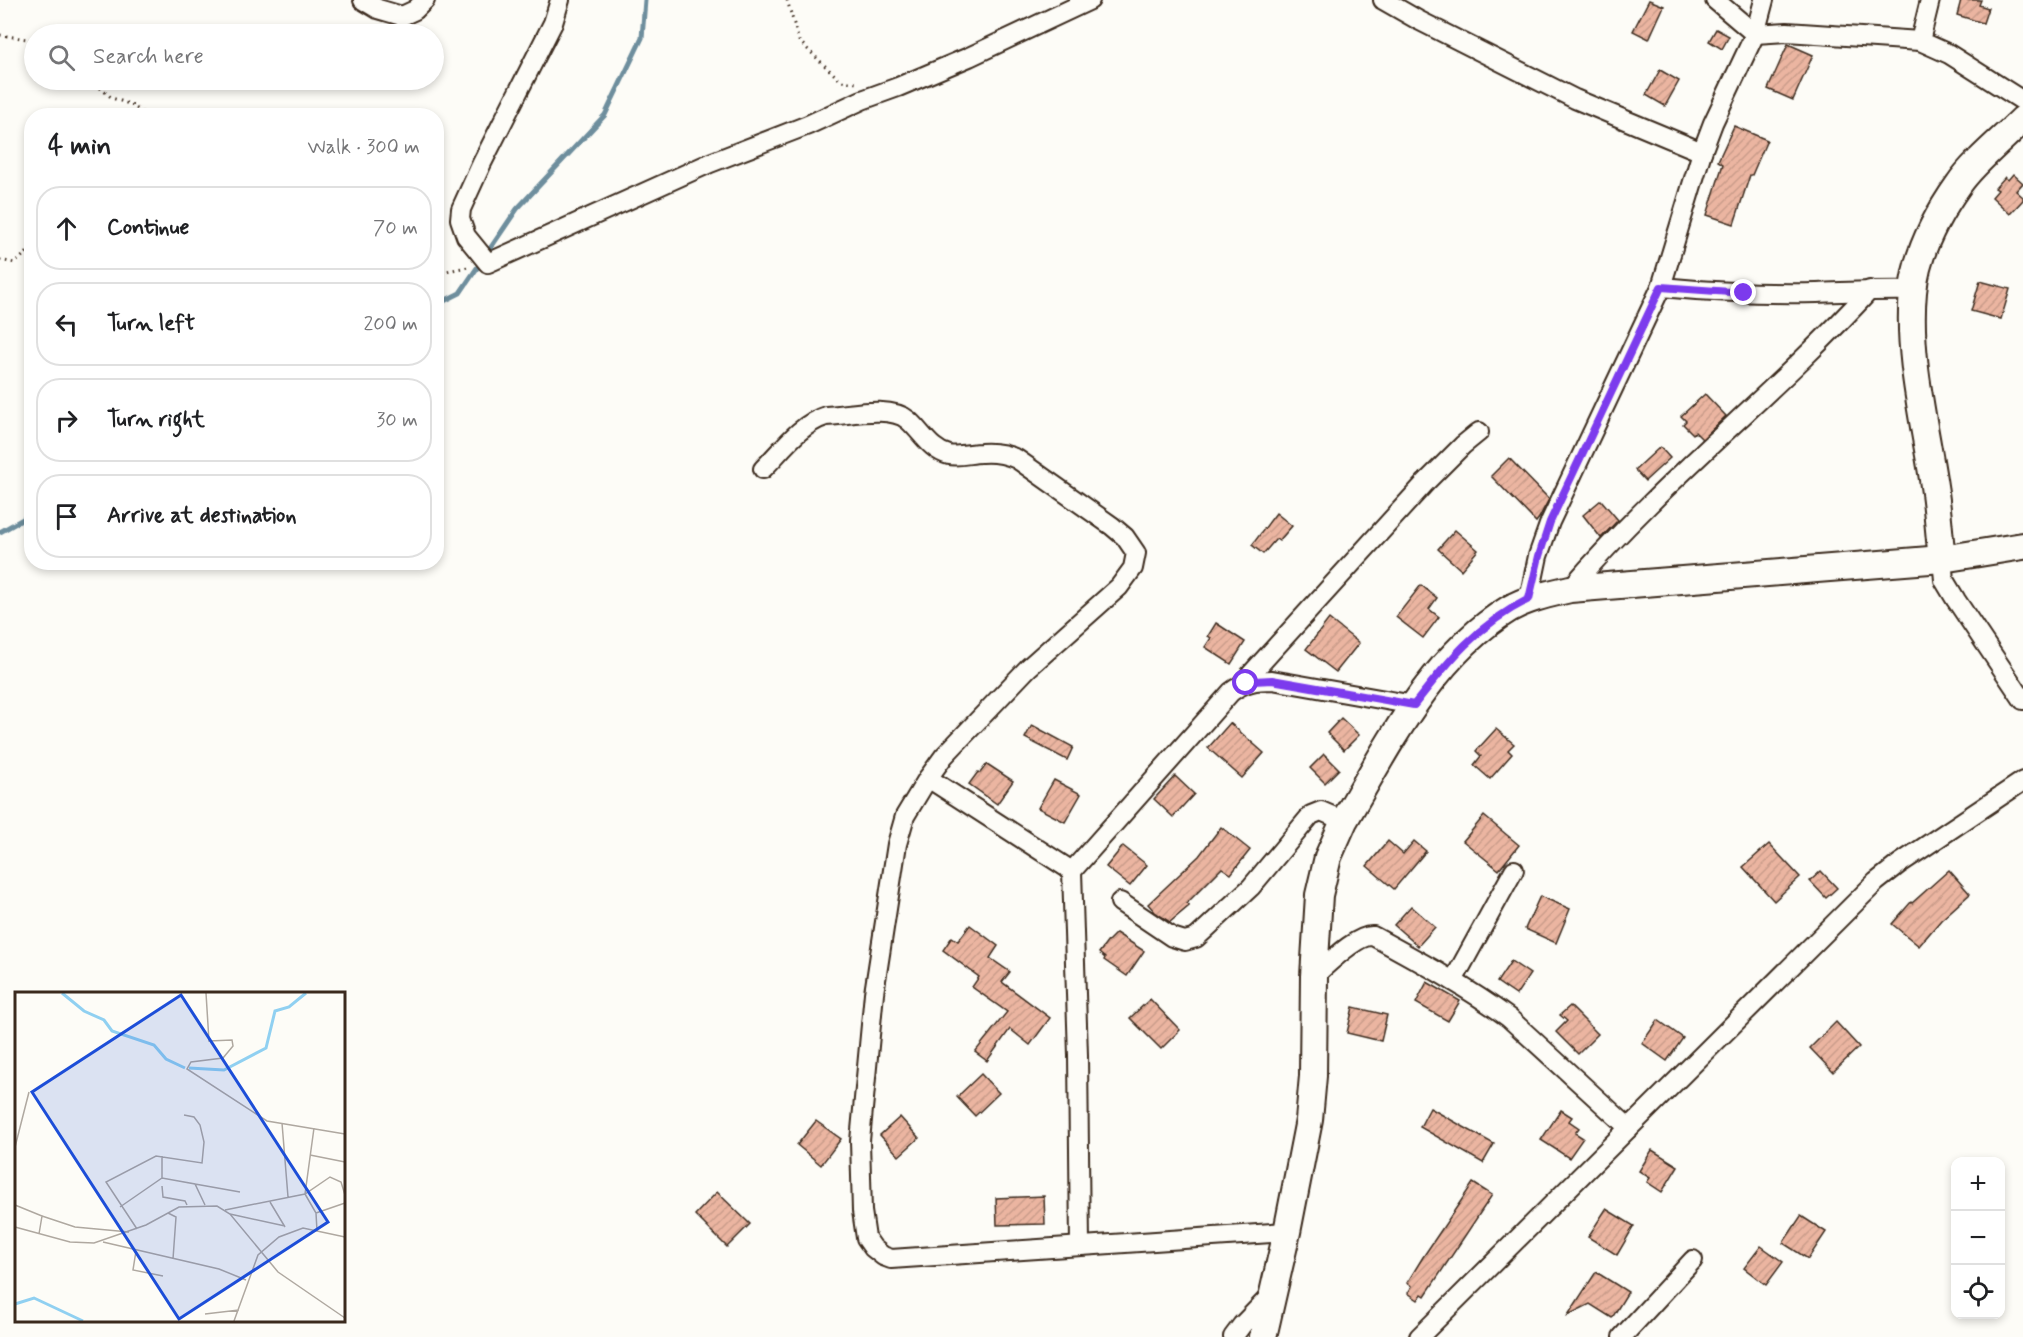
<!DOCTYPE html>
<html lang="en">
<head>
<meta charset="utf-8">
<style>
  body { margin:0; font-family:Mynerve,sans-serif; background:#f2f2f2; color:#202124 }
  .controls { position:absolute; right:18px; bottom:18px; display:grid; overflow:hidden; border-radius:12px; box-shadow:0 3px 9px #0003 }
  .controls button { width:54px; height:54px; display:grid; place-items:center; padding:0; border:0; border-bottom:2px solid #e0e0e0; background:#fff; color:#202124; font:30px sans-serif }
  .stop { position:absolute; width:18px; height:18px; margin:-14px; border:4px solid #7c3aed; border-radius:50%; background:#fff }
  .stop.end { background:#7c3aed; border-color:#fff; box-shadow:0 2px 6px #0008 }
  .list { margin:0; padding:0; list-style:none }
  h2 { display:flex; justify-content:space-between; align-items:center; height:78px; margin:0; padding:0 24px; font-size:26px }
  h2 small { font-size:20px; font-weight:400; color:#757577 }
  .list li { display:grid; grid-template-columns:39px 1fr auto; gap:18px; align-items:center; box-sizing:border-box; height:84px; margin:0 12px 12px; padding:0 12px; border:2px solid #e0e0e0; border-radius:24px }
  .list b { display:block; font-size:22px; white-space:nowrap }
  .list em { font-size:20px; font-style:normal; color:#757577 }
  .icon { flex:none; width:33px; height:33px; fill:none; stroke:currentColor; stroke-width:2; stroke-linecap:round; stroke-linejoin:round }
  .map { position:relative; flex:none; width:2023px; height:1337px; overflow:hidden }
  .search { position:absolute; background:#fff; box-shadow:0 3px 9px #0003; left:24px; top:24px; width:420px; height:66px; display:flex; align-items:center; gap:15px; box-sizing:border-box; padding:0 21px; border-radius:33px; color:#757577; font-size:22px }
  .panel { position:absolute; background:#fff; box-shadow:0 3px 9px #0003; left:24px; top:108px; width:420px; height:462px; border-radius:24px }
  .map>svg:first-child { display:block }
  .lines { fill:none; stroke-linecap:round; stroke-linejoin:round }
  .stream { stroke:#6e8e9d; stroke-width:5 }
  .building { fill:url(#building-hatch); stroke:#3b2a1e; stroke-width:1.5 }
  .street-casing { stroke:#3b2a1e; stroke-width:22 }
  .secondary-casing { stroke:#3b2a1e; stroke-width:30 }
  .path { stroke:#3b2a1e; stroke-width:3; stroke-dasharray:1.5 4.5; stroke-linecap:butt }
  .street { stroke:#fdfcf7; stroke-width:18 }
  .secondary { stroke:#fdfcf7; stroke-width:26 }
  .route { stroke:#7c3aed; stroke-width:8 }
  .inset-river { fill:none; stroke:#90d0f1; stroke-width:3 }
  .inset-road { fill:none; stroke:#afa8a0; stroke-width:1.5 }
  .view { fill:#1d4ed8; fill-opacity:0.15; stroke:#1d4ed8; stroke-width:3 }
  .inset-edge { fill:none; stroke:#3b2a1e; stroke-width:3 }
</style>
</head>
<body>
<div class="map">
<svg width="2023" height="1337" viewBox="0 0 2023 1337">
  <defs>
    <pattern id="building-hatch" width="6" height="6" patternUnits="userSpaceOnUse" patternTransform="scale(1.5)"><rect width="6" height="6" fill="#ebb5a1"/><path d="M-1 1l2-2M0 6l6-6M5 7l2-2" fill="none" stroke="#ca9c8a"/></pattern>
  </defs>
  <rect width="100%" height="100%" fill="#fdfcf7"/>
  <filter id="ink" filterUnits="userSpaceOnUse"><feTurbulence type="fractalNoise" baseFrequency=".0167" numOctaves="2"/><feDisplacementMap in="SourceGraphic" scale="12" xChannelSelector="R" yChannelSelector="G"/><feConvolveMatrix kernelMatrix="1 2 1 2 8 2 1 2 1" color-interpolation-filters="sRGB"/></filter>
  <g filter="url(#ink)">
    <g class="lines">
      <g class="stream">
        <polyline points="436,305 460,293 517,209 605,115 642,38 645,0"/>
        <polyline points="0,532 32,514"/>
      </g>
    </g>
    <g class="building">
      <polygon points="1649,0 1664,6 1649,39 1633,31"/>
      <polygon points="1961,0 1981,0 1979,5 1988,8 1983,23 1957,15"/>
      <polygon points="1716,29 1729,36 1722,49 1709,41"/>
      <polygon points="1788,44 1813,55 1793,100 1768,89"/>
      <polygon points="1660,70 1679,81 1665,106 1646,95"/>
      <polygon points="1734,126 1767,140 1752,175 1750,175 1734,224 1707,215 1723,164 1718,161"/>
      <polygon points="2013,174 2023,183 2016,191 2023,197 2023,200 2010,214 1992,197 1998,190 1995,188 2005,177 2008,180"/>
      <polygon points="1980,281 2010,289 2001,319 1971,311"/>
      <polygon points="1705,394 1726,416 1702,439 1695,432 1693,434 1683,424 1686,421 1681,416"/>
      <polygon points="1660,447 1670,458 1645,481 1635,470"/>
      <polygon points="1509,458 1549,499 1539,518 1536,522 1491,476"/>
      <polygon points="1601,500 1618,520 1601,538 1583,515"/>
      <polygon points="1276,513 1292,526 1279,541 1276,539 1263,554 1252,545"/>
      <polygon points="1455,530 1478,550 1461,570 1438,549"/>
      <polygon points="1421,585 1437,598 1429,609 1439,617 1423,638 1396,617"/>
      <polygon points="1329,619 1359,643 1336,672 1306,649"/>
      <polygon points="1216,623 1245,642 1231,664 1205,647 1211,638 1208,636"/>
      <polygon points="1341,718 1359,735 1344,750 1327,733"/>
      <polygon points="1230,723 1264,753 1242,778 1208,748"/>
      <polygon points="1032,725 1073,747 1067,760 1025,738"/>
      <polygon points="1496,729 1514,744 1508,750 1512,754 1490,779 1474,765 1481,756 1476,751"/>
      <polygon points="1324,754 1339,769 1325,783 1310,768"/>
      <polygon points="987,764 1013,781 997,804 969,784 978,772 980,773"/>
      <polygon points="1175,776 1194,794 1173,817 1154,799"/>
      <polygon points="1054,780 1081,794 1065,822 1038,808"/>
      <polygon points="1484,816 1519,845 1499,870 1463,841"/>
      <polygon points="1221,827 1250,850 1231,874 1222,868 1187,903 1189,906 1170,922 1155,912 1148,904 1199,856"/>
      <polygon points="1388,841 1403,854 1414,841 1426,851 1394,889 1367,866"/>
      <polygon points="1769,844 1800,877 1774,901 1743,867"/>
      <polygon points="1123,846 1147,865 1130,886 1106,867"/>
      <polygon points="1949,870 1970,894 1941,920 1919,946 1892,924 1911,902 1912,903"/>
      <polygon points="1821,871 1837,888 1826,898 1810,881"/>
      <polygon points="1540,896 1570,909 1556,943 1525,929"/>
      <polygon points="1411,906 1435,927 1418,946 1394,925"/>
      <polygon points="970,925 998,946 990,958 1010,972 1002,982 1050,1018 1030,1045 1010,1029 987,1061 975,1052 1007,1012 972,987 979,977 943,950 952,937 958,941"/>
      <polygon points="1116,933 1144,951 1127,976 1104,960 1105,958 1099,953 1108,941"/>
      <polygon points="1511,961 1530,974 1516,995 1497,982"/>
      <polygon points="1427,982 1460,1001 1448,1021 1416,1003"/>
      <polygon points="1150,999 1180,1030 1161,1049 1130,1018"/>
      <polygon points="1570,1006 1598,1034 1578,1054 1556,1032 1567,1021 1560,1015"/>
      <polygon points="1353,1007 1387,1015 1381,1041 1347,1033"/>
      <polygon points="1658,1020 1683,1038 1667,1061 1642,1043"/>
      <polygon points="1836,1022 1859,1047 1833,1072 1810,1048"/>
      <polygon points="981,1074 999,1093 975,1116 957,1097"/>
      <polygon points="1430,1108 1494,1144 1483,1163 1420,1127"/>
      <polygon points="1561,1110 1572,1117 1569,1121 1579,1128 1575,1133 1583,1138 1569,1158 1541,1140"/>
      <polygon points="900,1117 919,1138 899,1156 880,1135"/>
      <polygon points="816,1121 841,1139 821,1165 797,1145"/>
      <polygon points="1652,1150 1678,1166 1662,1192 1647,1182 1650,1178 1639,1171"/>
      <polygon points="1473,1183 1492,1195 1425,1296 1422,1294 1418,1300 1408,1293 1412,1286 1407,1283 1423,1257"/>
      <polygon points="717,1192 750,1224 727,1247 695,1215"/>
      <polygon points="1044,1196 1045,1224 997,1225 996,1198"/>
      <polygon points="1606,1209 1634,1226 1617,1255 1588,1237"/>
      <polygon points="1801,1216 1826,1232 1808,1259 1783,1243"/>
      <polygon points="1761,1246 1783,1262 1766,1285 1744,1268"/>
      <polygon points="1596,1272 1628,1292 1612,1318 1590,1304 1568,1315"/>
    </g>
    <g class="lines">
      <g class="street-casing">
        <g id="street">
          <polyline points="363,0 378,9 402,16 415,10 425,0"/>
          <polyline points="560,0 553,23 482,163 461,209 460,219 466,236 488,263 710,163 808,125 862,100 898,87 969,57 1090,0"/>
          <polyline points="1383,0 1418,20 1575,99 1702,152"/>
          <polyline points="1715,0 1755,34 1787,32 1920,41 1949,54 2023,101"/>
          <polyline points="1920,41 1930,0"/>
          <path d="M 1661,287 C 1713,292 1764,294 1817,293 C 1849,292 1880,290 1913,291"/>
          <path d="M 763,469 C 782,450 800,424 826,416 C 849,415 890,405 908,420 C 922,432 930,450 949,455 C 960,457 971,453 981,453 C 994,452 1006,454 1017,459 L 1112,526 L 1125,537 L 1136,553 L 1133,568 L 1119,587 L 1028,668 L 944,756 L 928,778 L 905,816 L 897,844 L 874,993 L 860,1141 L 862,1211 L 866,1238 L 873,1248 L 883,1256 L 891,1259 L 1287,1232"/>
          <polyline points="1942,559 1944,580 1956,600 2023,700"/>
          <path d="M 1570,589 C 1662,481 1775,394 1870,290"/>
          <polyline points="1529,599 1538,556 1550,522 1661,287 1702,152 1713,123 1755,34 1764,0"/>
          <polyline points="1241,685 1426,482 1463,445 1479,432"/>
          <polyline points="928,778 1072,871"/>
          <polyline points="1120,902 1172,937 1185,941 1196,938 1251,887 1311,815 1321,811 1344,821"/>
          <path d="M 1314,976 C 1327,965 1357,934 1373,936 C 1419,961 1467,987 1509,1018 L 1629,1128"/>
          <polyline points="1453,981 1514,870"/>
          <path d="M 1080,1246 L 1078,1055 L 1072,871 L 1231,692 C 1244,682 1256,680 1272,680 L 1414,705"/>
          <polyline points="1233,1337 1242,1325 1272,1294"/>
          <polyline points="1419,1337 1876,882 1899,864 2023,781"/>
          <polyline points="1622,1337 1693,1260"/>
        </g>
      </g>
      <g class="secondary-casing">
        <g id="secondary">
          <path d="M 1942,559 C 1939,535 1938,510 1934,486 C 1925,424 1907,356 1913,292 C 1916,254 1937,215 1959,184 C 1973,163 2004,138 2023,119"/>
          <path d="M 1263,1337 L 1287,1232 L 1309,1120 L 1313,1076 L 1314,976 L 1319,895 L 1328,857 L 1344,821 C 1388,746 1433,655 1509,609 C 1528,598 1549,594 1570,589 L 1942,559 L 2023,546"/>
        </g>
      </g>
      <g class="path">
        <polyline points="787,0 799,41 841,81 857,83"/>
        <polyline points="0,35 34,40"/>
        <polyline points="91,80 112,98 132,105 147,116"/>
        <polyline points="0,260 15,263 32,248"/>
        <polyline points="436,273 468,267"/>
      </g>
      <use href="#street" class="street"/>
      <use href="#secondary" class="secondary"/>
    </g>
  </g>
  <g class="lines" filter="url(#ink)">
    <path class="route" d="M 1246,683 L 1253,681 L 1272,680 L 1414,705 C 1449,660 1477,625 1529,599 L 1539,556 L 1550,522 L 1661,287 L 1744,293"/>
  </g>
  <g transform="translate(15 992)">
    <rect width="330" height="330" fill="#fdfcf7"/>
    <path class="inset-river" d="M 47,1 L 69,19 L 89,28 L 97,39 L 139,53 L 151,67 L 170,76M 174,76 L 209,78 L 251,56 L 260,19 L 274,15 L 291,1M 0,312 L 19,306 L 68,329"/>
    <path class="inset-road" d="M 191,1 L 194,49 L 217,48 L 218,54 L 208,66 L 176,70 L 172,77 L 252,129 L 330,142M 267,131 L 273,205M 299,136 L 290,202 L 301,221 L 302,239M 0,155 L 14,100M 295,163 L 330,170M 147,164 L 147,186M 180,192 L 225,200M 147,194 L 148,205 L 170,209 L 172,213M 255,210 L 270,235M 0,213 L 27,224 L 24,242M 105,215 L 147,186 L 180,192 L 190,213M 210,218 L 290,202 L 315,185 L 326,190 L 330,203M 153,221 L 161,225 L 158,267M 301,221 L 330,211M 215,222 L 270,234M 27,224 L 60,235 L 114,240M 0,235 L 55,250 L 79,251 L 131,233 L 164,215 L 202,214 L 215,222 L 263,280 L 330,326M 122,237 L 91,190 L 141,164 L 187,171 L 189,150 L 185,133 L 179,125 L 169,123M 88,250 L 204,277 L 231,288M 121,259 L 118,278 L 148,284M 190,322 L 224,318M 219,329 L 243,263 L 264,245 L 288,236 L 330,245"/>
    <path class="view" d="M 166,3 L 313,230 L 164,327 L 17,100 Z"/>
    <rect width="330" height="330" class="inset-edge"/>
  </g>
</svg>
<div class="controls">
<button>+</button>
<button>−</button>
<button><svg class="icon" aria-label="locate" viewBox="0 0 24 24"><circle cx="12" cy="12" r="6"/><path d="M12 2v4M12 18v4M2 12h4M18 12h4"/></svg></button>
</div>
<div class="stop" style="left:1246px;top:683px"></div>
<div class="stop end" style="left:1744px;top:293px"></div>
<div class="search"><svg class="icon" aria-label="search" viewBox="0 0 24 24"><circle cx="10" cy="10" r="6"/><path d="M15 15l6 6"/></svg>Search here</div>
<section class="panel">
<h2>4 min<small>Walk · 300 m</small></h2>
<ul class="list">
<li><svg class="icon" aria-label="ahead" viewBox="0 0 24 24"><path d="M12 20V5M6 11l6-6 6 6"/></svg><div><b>Continue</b></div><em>70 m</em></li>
<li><svg class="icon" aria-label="left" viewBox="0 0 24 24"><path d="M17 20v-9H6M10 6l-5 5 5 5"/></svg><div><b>Turn left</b></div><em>200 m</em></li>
<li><svg class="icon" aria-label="right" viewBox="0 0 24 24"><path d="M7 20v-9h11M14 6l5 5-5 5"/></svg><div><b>Turn right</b></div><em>30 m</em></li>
<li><svg class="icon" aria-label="arrive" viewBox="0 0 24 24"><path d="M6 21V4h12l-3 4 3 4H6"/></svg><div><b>Arrive at destination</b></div></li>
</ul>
</section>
</div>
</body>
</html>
